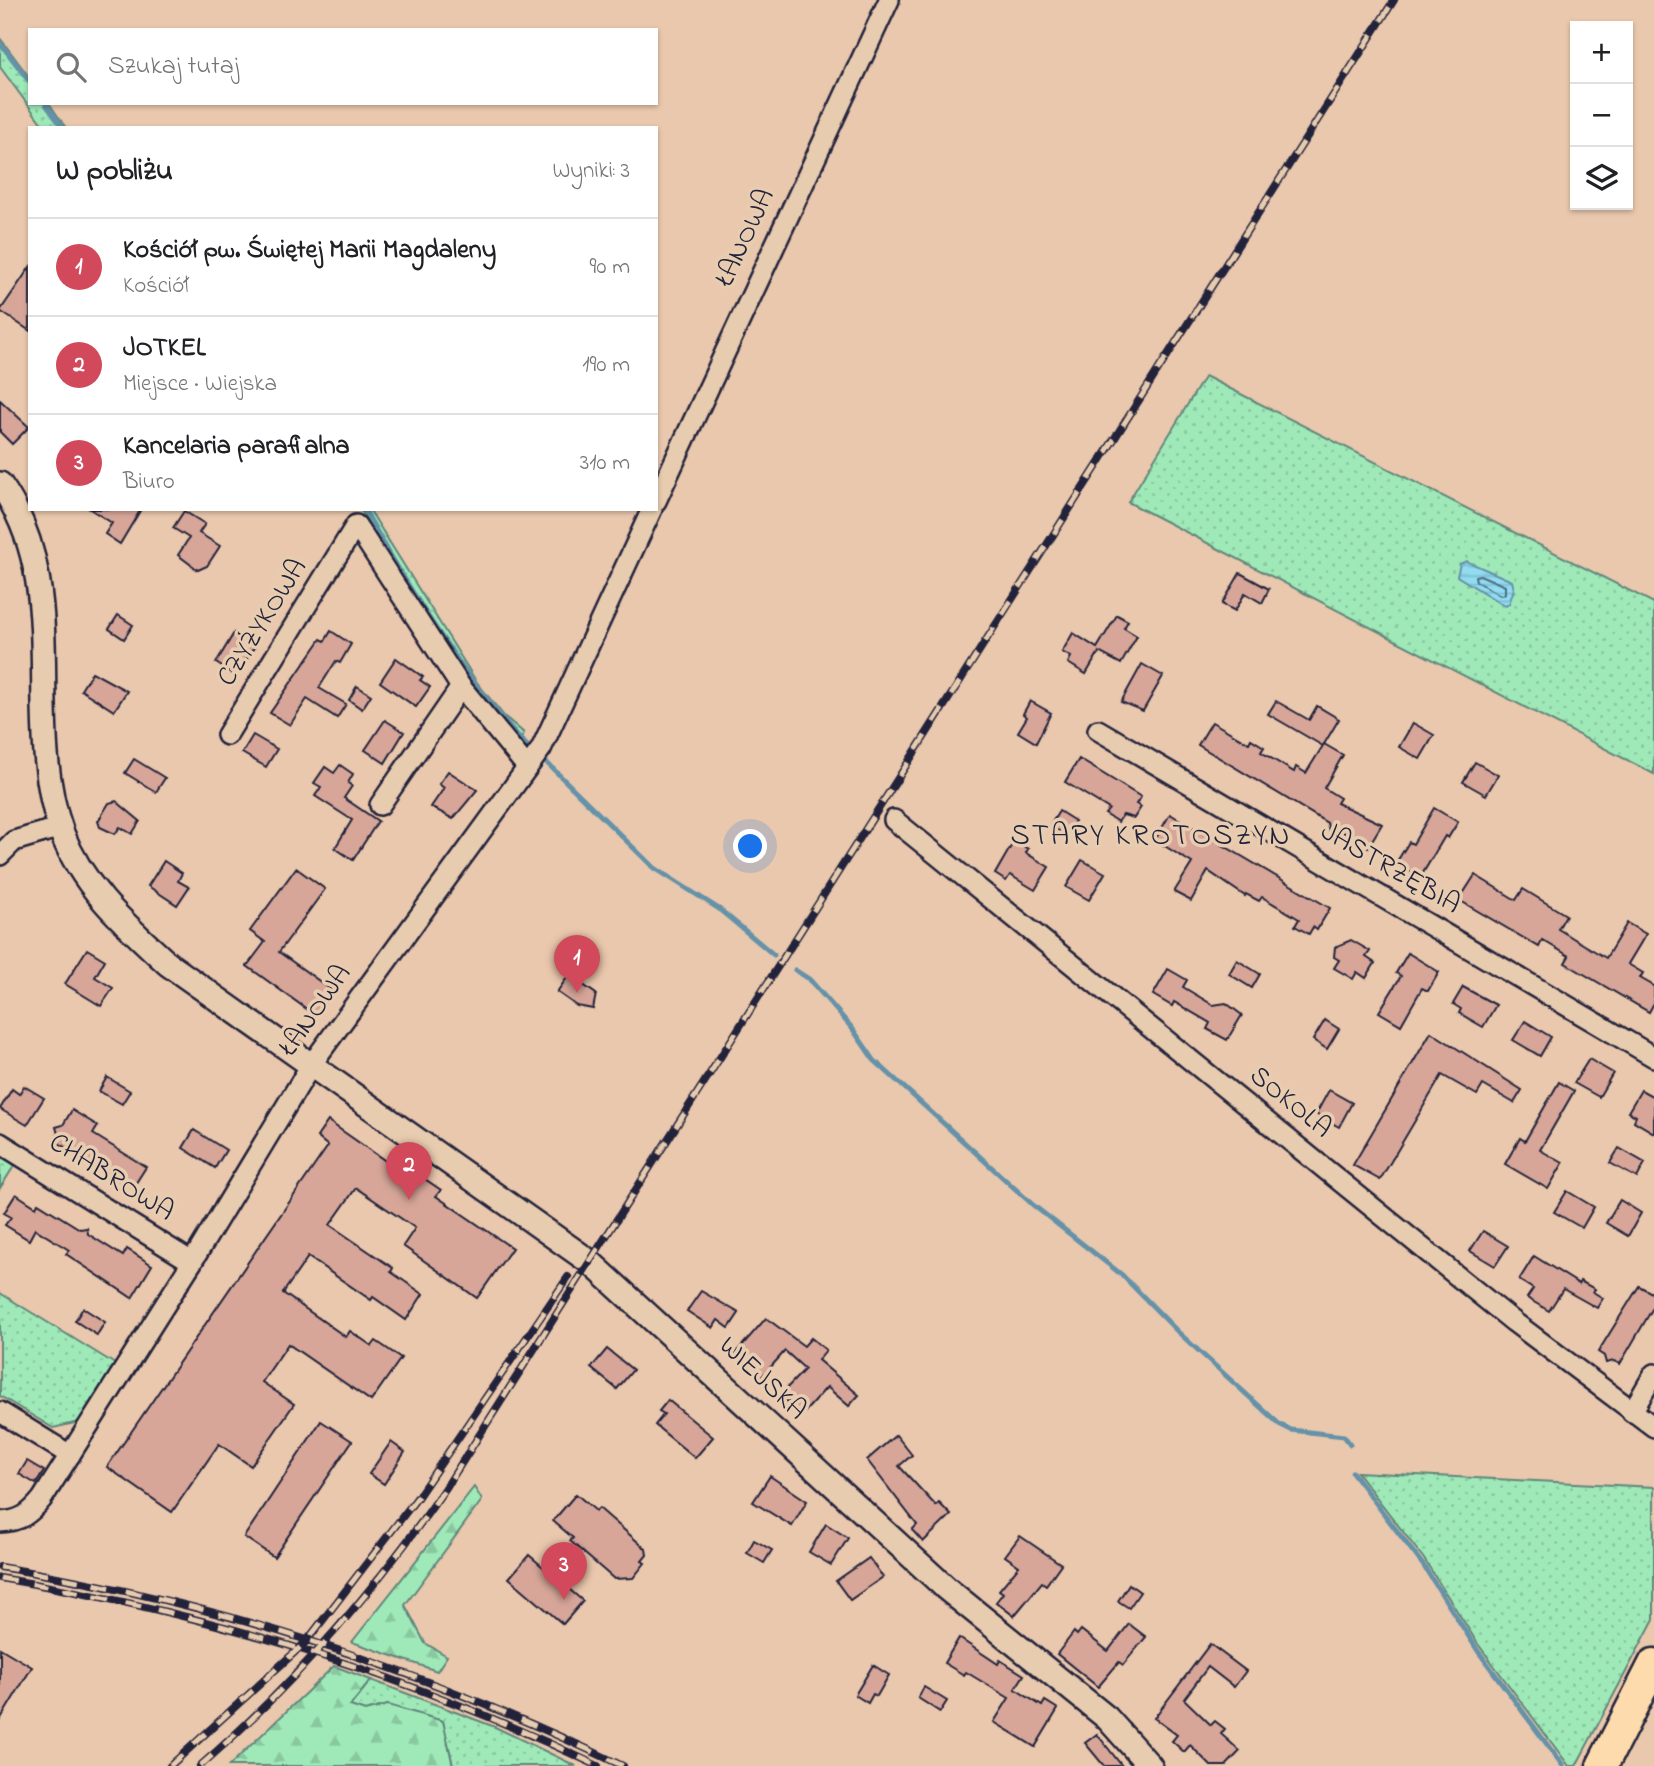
<!DOCTYPE html>
<html lang="pl">
<head>
<meta charset="utf-8">
<style>
  body { margin:0; font-family:"Indie Flower",sans-serif; background:#f6f6f6; color:#202124 }
  .controls { position:absolute; right:21px; top:21px; display:grid; overflow:hidden; border-radius:0px; box-shadow:0 2px 5px #0004 }
  .controls button { width:63px; height:63px; display:grid; place-items:center; padding:0; border:0; border-bottom:2px solid #e0e0e0; background:#fff; color:#202124; font:35px sans-serif }
  .you { position:absolute; left:751px; top:847px; width:24px; height:24px; margin:-18px; border:5px solid #fff; border-radius:50%; background:#1a73e8; box-shadow:0 0 0 10px #1a73e833 }
  .badge { display:grid; place-items:center; width:46px; height:46px; border-radius:50%; background:#d1495b; color:#fff; font-size:23px; font-weight:700 }
  .pin { position:absolute; translate:-50% -58px; filter:drop-shadow(0 2px 4px #0008) }
  .pin::after { content:''; position:absolute; top:37px; width:24px; height:21px; background:inherit; clip-path:polygon(0 0,100% 0,50% 100%) }
  .list { margin:0; padding:0; list-style:none }
  h2 { display:flex; justify-content:space-between; align-items:center; height:91px; margin:0; padding:0 28px; font-size:30px }
  h2 small { font-size:23px; font-weight:400; color:#757577 }
  .list li { display:grid; grid-template-columns:46px 1fr auto; gap:21px; align-items:center; box-sizing:border-box; height:98px; padding:0 28px; border-top:2px solid #e0e0e0 }
  .list b { display:block; font-size:26px; white-space:nowrap }
  .list p { margin:0; font-size:23px; white-space:nowrap; color:#757577 }
  .list em { font-size:23px; font-style:normal; color:#757577 }
  .icon { flex:none; width:38px; height:38px; fill:none; stroke:currentColor; stroke-width:2; stroke-linecap:round; stroke-linejoin:round }
  .map { position:relative; flex:none; width:1654px; height:1766px; overflow:hidden }
  .search { position:absolute; background:#fff; box-shadow:0 2px 5px #0004; left:28px; top:28px; width:630px; height:77px; display:flex; align-items:center; gap:18px; box-sizing:border-box; padding:0 24px; border-radius:0px; color:#757577; font-size:26px }
  .panel { position:absolute; background:#fff; box-shadow:0 2px 5px #0004; left:28px; top:126px; width:630px; height:385px; border-radius:0px }
  .map>svg:first-child { display:block }
  .grass { fill:url(#grass-dots); stroke:#60867a; stroke-width:2 }
  .forest { fill:url(#forest-firs); stroke:#60867a; stroke-width:2 }
  .water { fill:url(#water-rules); stroke:#6592a8; stroke-width:2 }
  .lines { fill:none; stroke-linecap:round; stroke-linejoin:round }
  .shore { stroke:#4e6c84; stroke-width:2 }
  .stream { stroke:#6592a8; stroke-width:5 }
  .building { fill:#d7a699; stroke:#22223b; stroke-width:2 }
  .minor-casing { stroke:#22223b; stroke-width:24 }
  .tertiary-casing { stroke:#22223b; stroke-width:28 }
  .primary-casing { stroke:#22223b; stroke-width:35 }
  .minor { stroke:#e8ccaf; stroke-width:19 }
  .tertiary { stroke:#e8ccaf; stroke-width:23 }
  .primary { stroke:#fddbac; stroke-width:30 }
  .rail-casing { stroke:#22223b; stroke-width:8 }
  .rail { stroke:#e8ccaf; stroke-width:5; stroke-dasharray:16; stroke-linecap:butt }
  .labels { text-anchor:middle; dominant-baseline:central; stroke-width:7; stroke-linejoin:round; paint-order:stroke }
  .street-label { font-size:28px; fill:#22223b; stroke:#e8ccaf }
  .neighbourhood-label { font-size:30px; letter-spacing:2px; fill:#22223b; stroke:#e8ccaf }
</style>
</head>
<body>
<div class="map">
<svg width="1654" height="1766" viewBox="0 0 1654 1766">
  <defs>
    <pattern id="grass-dots" width="8" height="8" patternUnits="userSpaceOnUse" patternTransform="scale(1.75)"><rect width="8" height="8" fill="#9fe9b8"/><path d="M2 2h.1M6 6h.1" fill="none" stroke="#89c89f" stroke-width="1.8" stroke-linecap="round"/></pattern>
    <pattern id="forest-firs" width="22" height="20" patternUnits="userSpaceOnUse" patternTransform="scale(1.75)"><rect width="22" height="20" fill="#9fe9b8"/><path d="M5 1l3.5 6h-7zM16 11l3.5 6h-7z" fill="#89c89f"/></pattern>
    <pattern id="water-rules" width="6" height="5" patternUnits="userSpaceOnUse" patternTransform="scale(1.75)"><rect width="6" height="5" fill="#91dcf1"/><path d="M0 2.5h6" fill="none" stroke="#7dbcd0"/></pattern>
  </defs>
  <rect width="100%" height="100%" fill="#eac8ad"/>
  <filter id="ink" filterUnits="userSpaceOnUse"><feTurbulence type="fractalNoise" baseFrequency=".0143" numOctaves="2"/><feDisplacementMap in="SourceGraphic" scale="14" xChannelSelector="R" yChannelSelector="G"/><feConvolveMatrix kernelMatrix="1 2 1 2 8 2 1 2 1" color-interpolation-filters="sRGB"/></filter>
  <g filter="url(#ink)">
    <g class="grass">
      <polygon points="0,38 30,78 30,103 49,103 66,128 45,128 0,67"/>
      <polygon points="1205,376 1654,603 1654,774 1128,502"/>
      <polygon points="360,509 369,509 476,681 504,716 524,733 518,742 467,679"/>
      <polygon points="0,1153 16,1163 0,1188"/>
      <polygon points="0,1293 115,1364 79,1422 53,1428 0,1396"/>
      <polygon points="1357,1472 1654,1487 1654,1619 1576,1766 1569,1766 1478,1644 1424,1559"/>
      <polygon points="371,1680 495,1727 576,1766 453,1766 443,1721 388,1705 365,1711 350,1706"/>
    </g>
    <g class="forest">
      <polygon points="474,1487 482,1500 405,1605 425,1643 447,1656 437,1671 352,1642"/>
      <polygon points="334,1666 371,1680 350,1706 365,1711 388,1705 443,1721 453,1766 229,1766"/>
    </g>
    <polygon class="water" points="1466,561 1512,581 1514,589 1509,604 1505,606 1457,576 1460,564"/>
    <g class="lines">
      <polygon class="shore" points="1480,575 1505,586 1505,594 1500,595 1476,581 1475,576"/>
      <g class="stream">
        <polyline points="0,43 30,82"/>
        <polyline points="45,103 63,128"/>
        <path d="M 364,509 C 411,593 463,678 529,748"/>
        <polyline points="546,762 653,867 719,909 774,955"/>
        <polyline points="795,970 809,979 852,1028 874,1060 1033,1205 1122,1275 1178,1332 1279,1424 1291,1430 1344,1436 1350,1444"/>
        <polyline points="1352,1472 1423,1565 1478,1651 1563,1766"/>
      </g>
    </g>
    <g class="building">
      <polygon points="30,267 30,331 0,311"/>
      <polygon points="0,400 29,427 12,444 0,432"/>
      <polygon points="90,509 141,509 120,544 105,534 112,523"/>
      <polygon points="184,511 205,524 199,533 220,546 207,566 198,570 178,555 189,538 173,528"/>
      <polygon points="1240,573 1269,589 1262,603 1245,593 1235,611 1222,604"/>
      <polygon points="118,615 133,625 124,639 109,629"/>
      <polygon points="1117,615 1128,621 1124,628 1137,636 1121,664 1099,652 1086,674 1068,663 1071,657 1062,652 1073,633 1097,648"/>
      <polygon points="331,631 351,644 340,663 336,661 319,688 346,704 337,718 307,699 290,725 270,713 321,639 325,641"/>
      <polygon points="234,633 255,646 236,676 216,663"/>
      <polygon points="396,658 423,677 420,680 430,687 416,707 380,682"/>
      <polygon points="1142,664 1163,676 1143,711 1121,702"/>
      <polygon points="92,672 127,691 114,711 81,690"/>
      <polygon points="357,686 371,695 362,709 349,700"/>
      <polygon points="1030,701 1051,713 1036,743 1018,732 1027,717 1023,714"/>
      <polygon points="1276,701 1309,720 1317,706 1339,719 1323,746 1268,714"/>
      <polygon points="385,720 404,732 385,763 365,750"/>
      <polygon points="1212,722 1249,743 1251,739 1264,747 1261,752 1294,772 1296,767 1306,773 1324,744 1343,755 1324,788 1340,798 1337,803 1382,824 1368,847 1341,831 1329,831 1327,823 1198,745"/>
      <polygon points="1413,723 1434,735 1420,759 1399,747"/>
      <polygon points="253,735 277,749 266,767 242,753"/>
      <polygon points="134,759 165,778 156,792 125,773"/>
      <polygon points="1079,759 1141,797 1136,804 1141,807 1134,818 1123,815 1118,822 1105,814 1109,809 1065,782"/>
      <polygon points="1475,762 1498,775 1486,795 1463,782"/>
      <polygon points="340,765 353,774 348,783 352,786 344,798 378,821 353,860 335,848 352,820 315,796 321,787 314,783 325,767 334,773"/>
      <polygon points="448,771 477,790 453,819 431,807 444,788 439,784"/>
      <polygon points="116,801 140,821 132,834 120,827 115,834 100,827 98,821 109,803"/>
      <polygon points="1434,808 1458,822 1448,838 1445,836 1420,878 1396,863 1409,842 1413,844"/>
      <polygon points="1059,811 1075,821 1066,835 1050,826"/>
      <polygon points="1170,814 1330,908 1317,930 1313,927 1309,934 1295,926 1299,919 1262,897 1259,901 1246,894 1245,896 1208,871 1191,901 1174,892 1192,863 1155,840"/>
      <polygon points="1014,841 1028,849 1026,853 1049,867 1035,890 1010,875 1006,881 995,874"/>
      <polygon points="1082,860 1105,873 1089,900 1066,887"/>
      <polygon points="164,861 182,873 178,881 189,887 177,905 148,886"/>
      <polygon points="296,868 325,889 279,952 333,991 315,1015 247,966 265,942 250,931"/>
      <polygon points="1475,875 1516,900 1523,889 1566,915 1558,929 1606,958 1627,923 1646,934 1628,964 1643,973 1640,978 1654,986 1654,1003 1649,1012 1565,963 1569,956 1542,940 1539,947 1459,900"/>
      <polygon points="1351,940 1370,951 1366,957 1375,963 1366,978 1357,972 1353,979 1334,968 1339,960 1334,957 1335,947"/>
      <polygon points="87,949 105,960 95,977 113,988 101,1006 65,984"/>
      <polygon points="1408,953 1439,972 1428,991 1422,988 1401,1025 1379,1012 1401,976 1396,973"/>
      <polygon points="1237,960 1260,974 1252,988 1229,974"/>
      <polygon points="1168,969 1187,980 1183,987 1213,1005 1226,1003 1242,1015 1227,1040 1207,1029 1210,1023 1174,1002 1172,1006 1153,995"/>
      <polygon points="569,975 596,994 593,1009 577,1006 557,992"/>
      <polygon points="1463,987 1496,1005 1483,1027 1459,1013 1461,1009 1453,1004"/>
      <polygon points="1325,1020 1339,1029 1327,1049 1313,1040"/>
      <polygon points="1525,1021 1551,1037 1540,1056 1513,1040"/>
      <polygon points="1431,1032 1522,1090 1514,1103 1483,1085 1477,1095 1442,1075 1380,1180 1353,1165"/>
      <polygon points="1589,1059 1613,1073 1599,1097 1574,1083"/>
      <polygon points="107,1077 130,1091 122,1104 99,1091"/>
      <polygon points="1559,1082 1574,1091 1540,1150 1563,1163 1548,1189 1505,1164 1520,1138 1525,1141"/>
      <polygon points="24,1086 44,1098 27,1125 0,1109 12,1089 19,1094"/>
      <polygon points="1329,1090 1352,1103 1339,1127 1316,1114"/>
      <polygon points="1641,1090 1654,1097 1654,1133 1634,1121 1636,1116 1628,1112"/>
      <polygon points="72,1110 98,1126 93,1134 146,1167 134,1186 125,1181 124,1184 54,1140 58,1134 56,1127 63,1125"/>
      <polygon points="328,1121 403,1173 407,1167 441,1190 436,1196 512,1248 477,1298 403,1246 415,1228 356,1188 330,1225 393,1268 391,1272 423,1294 406,1320 373,1297 371,1300 308,1257 283,1293 346,1337 350,1331 372,1346 376,1341 401,1358 371,1401 288,1344 262,1382 294,1404 251,1466 219,1444 172,1512 107,1467 328,1146 317,1137"/>
      <polygon points="194,1130 226,1150 215,1168 183,1148"/>
      <polygon points="1619,1148 1645,1163 1637,1178 1610,1163"/>
      <polygon points="1567,1191 1594,1207 1582,1228 1554,1212"/>
      <polygon points="16,1194 36,1207 38,1203 80,1229 87,1228 88,1234 123,1256 127,1249 152,1265 132,1298 66,1254 69,1250 35,1229 29,1240 5,1225 11,1217 4,1213"/>
      <polygon points="1620,1200 1641,1213 1628,1236 1606,1223"/>
      <polygon points="1483,1231 1508,1246 1495,1266 1470,1251"/>
      <polygon points="1534,1256 1579,1284 1580,1281 1595,1289 1593,1292 1603,1298 1597,1308 1563,1289 1549,1311 1527,1298 1533,1289 1519,1280"/>
      <polygon points="1639,1286 1654,1294 1654,1306 1620,1364 1614,1361 1606,1363 1604,1356 1598,1352"/>
      <polygon points="701,1291 739,1313 729,1328 718,1320 713,1328 687,1311"/>
      <polygon points="83,1308 105,1322 97,1335 75,1321"/>
      <polygon points="766,1318 804,1346 811,1338 826,1350 818,1360 859,1395 849,1406 827,1387 802,1415 780,1395 805,1369 785,1351 760,1379 733,1356"/>
      <polygon points="607,1349 633,1370 617,1389 591,1368"/>
      <polygon points="668,1400 713,1437 695,1458 655,1425 664,1414 659,1411"/>
      <polygon points="321,1421 352,1441 274,1557 244,1537"/>
      <polygon points="896,1435 912,1455 899,1466 936,1506 939,1503 951,1515 923,1542 912,1530 917,1525 867,1460"/>
      <polygon points="391,1442 405,1452 384,1484 369,1474"/>
      <polygon points="27,1461 44,1471 36,1484 19,1474"/>
      <polygon points="770,1476 807,1501 792,1526 753,1502"/>
      <polygon points="576,1494 596,1511 599,1508 646,1549 647,1555 642,1561 645,1563 633,1578 614,1579 570,1541 573,1538 553,1521"/>
      <polygon points="826,1524 848,1538 831,1565 809,1552"/>
      <polygon points="1020,1536 1061,1564 1046,1585 1042,1582 1014,1616 996,1602 1003,1593 999,1590 1019,1566 1005,1556"/>
      <polygon points="754,1540 772,1550 764,1563 747,1553"/>
      <polygon points="529,1555 583,1601 563,1624 509,1578"/>
      <polygon points="869,1558 883,1577 850,1600 836,1581"/>
      <polygon points="1129,1584 1140,1592 1129,1608 1118,1601"/>
      <polygon points="1129,1624 1146,1637 1123,1665 1119,1662 1098,1687 1057,1654 1074,1632 1077,1635 1081,1630 1108,1651"/>
      <polygon points="959,1638 998,1664 1000,1660 1024,1675 1015,1689 1042,1706 1045,1701 1058,1709 1035,1747 994,1722 1009,1698 966,1672 964,1675 944,1663"/>
      <polygon points="1210,1644 1246,1671 1234,1687 1208,1667 1184,1699 1211,1725 1215,1721 1225,1729 1221,1734 1240,1751 1226,1766 1211,1766 1190,1745 1184,1752 1172,1741 1177,1735 1154,1718"/>
      <polygon points="0,1648 32,1667 0,1720"/>
      <polygon points="873,1665 889,1675 877,1696 873,1694 868,1703 855,1695"/>
      <polygon points="924,1687 947,1701 940,1712 918,1698"/>
      <polygon points="1097,1734 1122,1766 1104,1766 1085,1743"/>
    </g>
    <g class="lines">
      <g class="minor-casing">
        <g id="minor">
          <polyline points="656,501 889,0"/>
          <polyline points="1098,730 1654,1057"/>
          <polyline points="227,735 356,525 461,687 527,767"/>
          <polyline points="380,805 461,687"/>
          <polyline points="894,820 1514,1322 1654,1427"/>
          <polyline points="0,855 14,841 61,827"/>
          <polyline points="0,1143 192,1262"/>
          <polyline points="0,1412 70,1455"/>
          <polyline points="1632,1412 1654,1374"/>
          <path d="M 0,1522 C 20,1521 29,1515 42,1499 L 192,1262 L 311,1065 L 541,749 L 652,509"/>
        </g>
      </g>
      <g class="tertiary-casing">
        <path id="tertiary" d="M 0,484 C 74,588 21,721 62,833 C 83,888 126,925 168,964 L 590,1262 L 947,1589 L 1107,1718 L 1150,1766"/>
      </g>
      <g class="primary-casing">
        <polyline id="primary" points="1602,1766 1654,1664"/>
      </g>
      <use href="#minor" class="minor"/>
      <use href="#tertiary" class="tertiary"/>
      <use href="#primary" class="primary"/>
      <g class="rail-casing">
        <g id="rail">
          <path d="M 0,1567 C 219,1602 424,1670 623,1766"/>
          <path d="M 0,1578 C 209,1613 407,1674 598,1766"/>
          <polyline points="170,1766 306,1642 417,1498 568,1277"/>
          <path d="M 200,1766 C 295,1684 374,1591 445,1489 L 1394,0"/>
        </g>
      </g>
      <use href="#rail" class="rail"/>
    </g>
  </g>
  <g class="labels">
    <g class="street-label">
      <text transform="translate(746 238) rotate(-65)">ŁANOWA</text>
      <text transform="translate(263 623) rotate(-58)">CZYŻYKOWA</text>
      <text transform="translate(1390 869) rotate(30)">JASTRZĘBIA</text>
      <text transform="translate(316 1011) rotate(-55)">ŁANOWA</text>
      <text transform="translate(1290 1103) rotate(39)">SOKOLA</text>
      <text transform="translate(111 1178) rotate(32)">CHABROWA</text>
      <text transform="translate(762 1379) rotate(43)">WIEJSKA</text>
    </g>
    <g class="neighbourhood-label">
      <text x="1151" y="837">STARY KROTOSZYN</text>
    </g>
  </g>
</svg>
<div class="controls">
<button>+</button>
<button>−</button>
<button><svg class="icon" aria-label="layers" viewBox="0 0 24 24"><path d="M12 4l9 5-9 5-9-5zM3 14l9 5 9-5"/></svg></button>
</div>
<div class="you"></div>
<div class="pin badge" style="left:577px;top:993px">1</div>
<div class="pin badge" style="left:409px;top:1200px">2</div>
<div class="pin badge" style="left:564px;top:1600px">3</div>
<div class="search"><svg class="icon" aria-label="search" viewBox="0 0 24 24"><circle cx="10" cy="10" r="6"/><path d="M15 15l6 6"/></svg>Szukaj tutaj</div>
<section class="panel">
<h2>W pobliżu<small>Wyniki: 3</small></h2>
<ul class="list">
<li><span class="badge">1</span><div><b>Kościół pw. Świętej Marii Magdaleny</b><p>Kościół</p></div><em>90 m</em></li>
<li><span class="badge">2</span><div><b>JOTKEL</b><p>Miejsce · Wiejska</p></div><em>190 m</em></li>
<li><span class="badge">3</span><div><b>Kancelaria parafialna</b><p>Biuro</p></div><em>310 m</em></li>
</ul>
</section>
</div>
</body>
</html>
